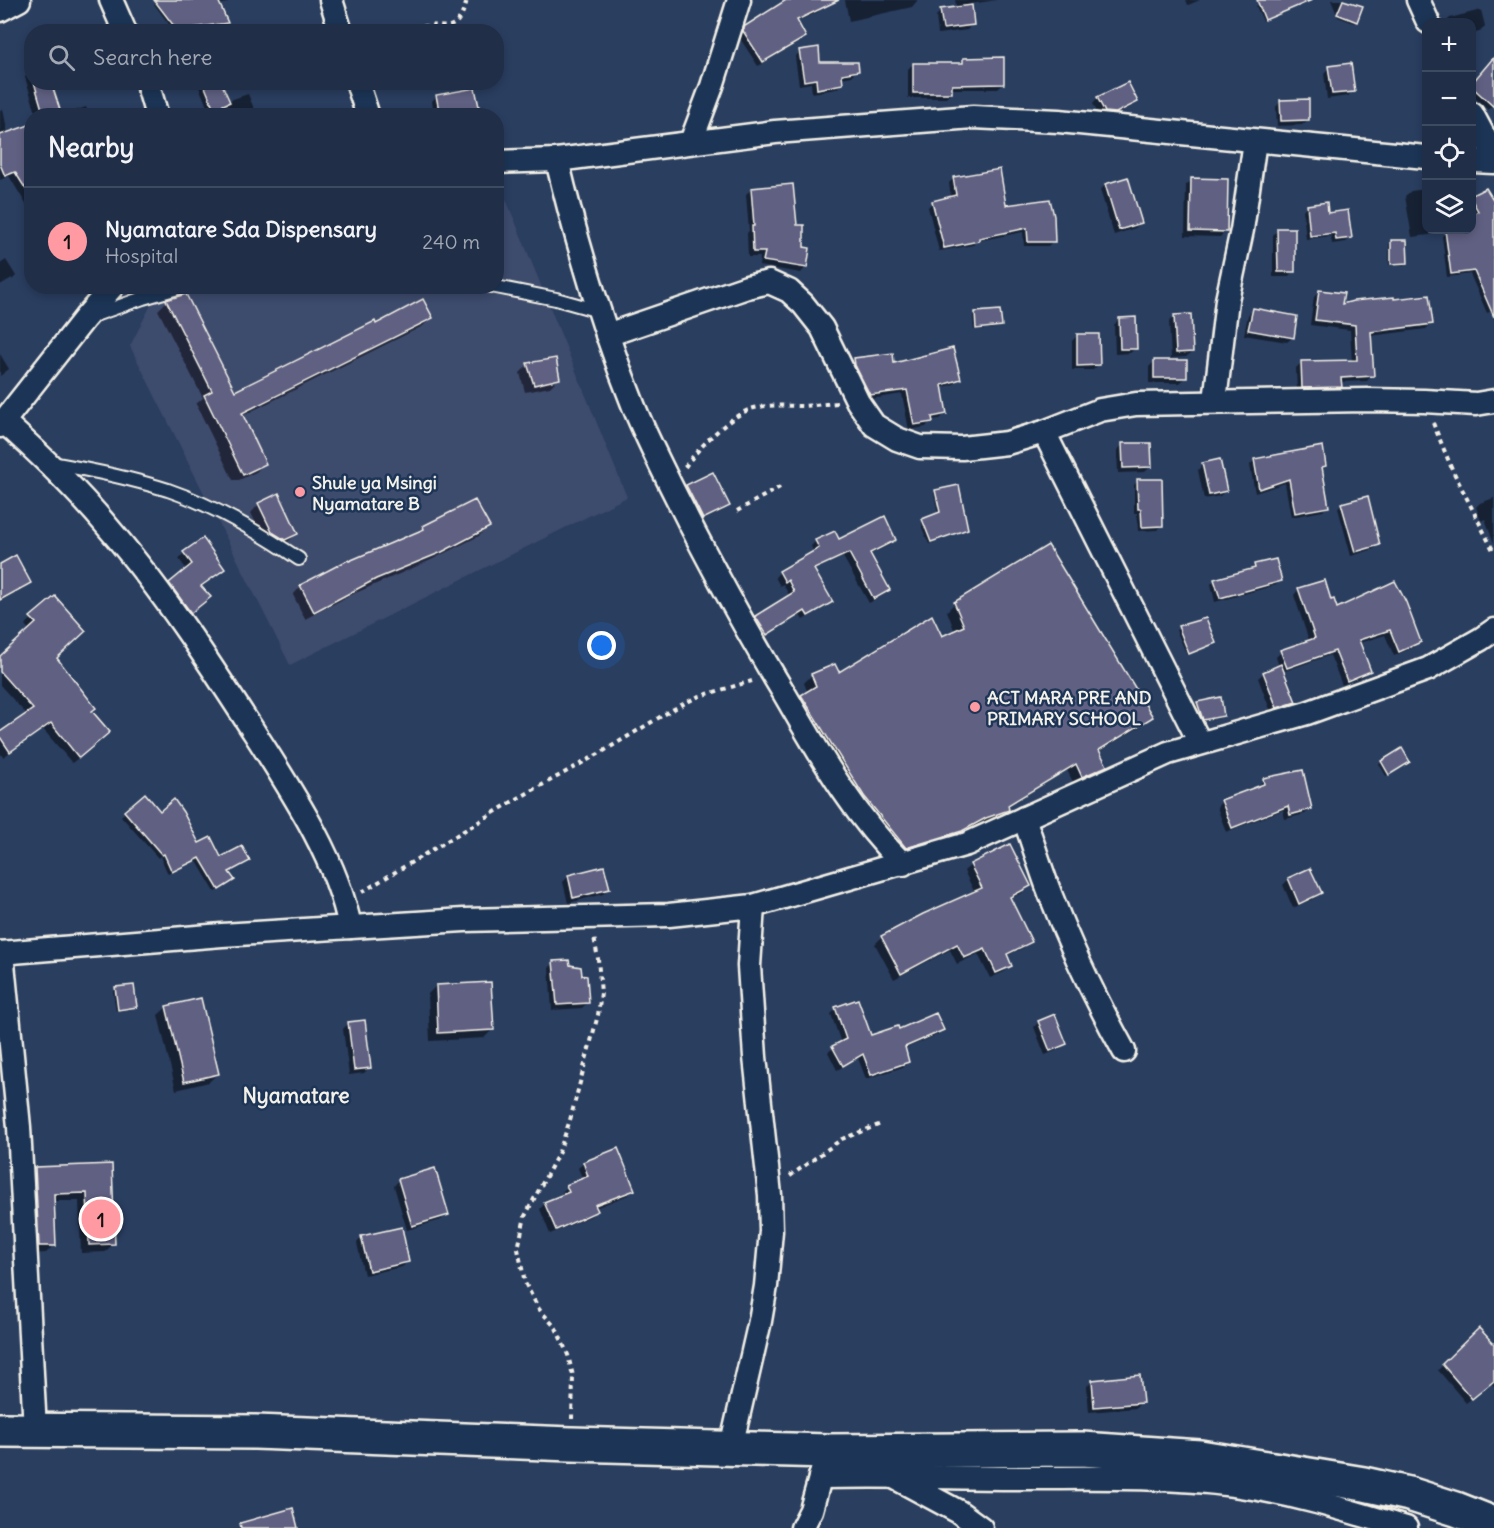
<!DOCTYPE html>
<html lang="en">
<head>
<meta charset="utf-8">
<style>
  body { margin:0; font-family:Delius,sans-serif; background:#28364f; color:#f1f3f6 }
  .controls { position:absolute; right:18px; top:18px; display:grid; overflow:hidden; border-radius:12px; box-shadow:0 3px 9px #0003 }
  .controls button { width:54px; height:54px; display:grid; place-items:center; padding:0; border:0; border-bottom:2px solid #3d4a60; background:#202e48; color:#f1f3f6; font:30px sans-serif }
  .you { position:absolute; left:602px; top:646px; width:21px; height:21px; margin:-15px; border:4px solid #fff; border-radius:50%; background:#1a73e8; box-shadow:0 0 0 9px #1a73e833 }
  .badge { display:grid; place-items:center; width:39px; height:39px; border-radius:50%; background:#ff9aa2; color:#111; font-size:20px; font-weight:700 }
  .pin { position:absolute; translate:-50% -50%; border:3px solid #fff; box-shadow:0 2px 6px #0006 }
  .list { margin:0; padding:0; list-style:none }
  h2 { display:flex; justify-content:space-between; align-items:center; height:78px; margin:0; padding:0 24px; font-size:26px }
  h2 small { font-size:20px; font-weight:400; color:#a2a8b4 }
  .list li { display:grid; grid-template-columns:39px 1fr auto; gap:18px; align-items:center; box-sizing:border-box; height:108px; padding:0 24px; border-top:2px solid #3d4a60 }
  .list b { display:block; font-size:22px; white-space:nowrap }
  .list p { margin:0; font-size:20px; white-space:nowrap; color:#a2a8b4 }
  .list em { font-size:20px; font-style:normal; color:#a2a8b4 }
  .icon { flex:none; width:33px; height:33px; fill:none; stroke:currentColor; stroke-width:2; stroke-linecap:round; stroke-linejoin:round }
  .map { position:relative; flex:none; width:1494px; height:1528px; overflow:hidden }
  .search { position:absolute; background:#202e48; box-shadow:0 3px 9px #0003; left:24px; top:24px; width:480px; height:66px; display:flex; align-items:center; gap:15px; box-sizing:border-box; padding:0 21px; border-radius:24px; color:#a2a8b4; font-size:22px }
  .panel { position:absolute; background:#202e48; box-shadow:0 3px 9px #0003; left:24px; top:108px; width:480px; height:186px; border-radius:24px }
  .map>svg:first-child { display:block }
  .built { fill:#3e4b6d }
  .shadow { fill:#0007 }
  .building { fill:#606083; stroke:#f4f1e8; stroke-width:1.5 }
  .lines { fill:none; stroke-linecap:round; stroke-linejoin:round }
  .lane-casing { stroke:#f4f1e8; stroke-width:16 }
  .street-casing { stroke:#f4f1e8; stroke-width:27 }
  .secondary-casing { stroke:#f4f1e8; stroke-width:38 }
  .path { stroke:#f4f1e8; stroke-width:4; stroke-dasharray:4.5 4.5; stroke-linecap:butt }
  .lane { stroke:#1d3557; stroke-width:12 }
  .street { stroke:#1d3557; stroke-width:22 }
  .secondary { stroke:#1d3557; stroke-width:33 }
  .poi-dot { fill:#ff9aa2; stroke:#1d3557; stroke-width:2 }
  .labels { text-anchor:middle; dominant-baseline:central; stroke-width:5; stroke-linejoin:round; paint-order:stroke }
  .poi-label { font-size:18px; font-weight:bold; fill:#f4f1e8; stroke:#1d3557; text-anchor:start }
  .quarter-label { font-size:21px; font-weight:bold; fill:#f4f1e8; stroke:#1d3557 }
</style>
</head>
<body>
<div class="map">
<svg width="1494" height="1528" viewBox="0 0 1494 1528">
  <rect width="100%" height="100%" fill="#2a3e60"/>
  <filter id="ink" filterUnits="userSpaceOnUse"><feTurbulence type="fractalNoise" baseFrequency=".0167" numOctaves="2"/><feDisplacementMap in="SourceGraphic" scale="12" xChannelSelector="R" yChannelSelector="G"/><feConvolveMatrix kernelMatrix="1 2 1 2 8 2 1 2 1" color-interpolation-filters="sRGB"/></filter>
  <g filter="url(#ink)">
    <polygon class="built" points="497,177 627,497 290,665 130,346 160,287 496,286"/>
    <g class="shadow">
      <polygon points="159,0 182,0 203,26 174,31 154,4"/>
      <polygon points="201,0 229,0 227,3 203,8"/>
      <polygon points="788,0 820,0 823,6 818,12 796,22 804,37 799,42 758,66 739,37 740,33 746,27"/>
      <polygon points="845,0 917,0 917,1 912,7 849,21"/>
      <polygon points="955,0 997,0 970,4 972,25 967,30 938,34 936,16 941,11 957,9"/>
      <polygon points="1186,0 1200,0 1188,5"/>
      <polygon points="1268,0 1282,0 1287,10 1263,21 1256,6"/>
      <polygon points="1331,0 1343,0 1361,7 1356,21 1354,23 1338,17"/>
      <polygon points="1481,10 1485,26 1479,32 1472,34 1472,22 1446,22 1450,18"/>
      <polygon points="800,52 818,64 857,70 852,76 841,78 842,84 836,89 812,93 811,83 799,85 795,57"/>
      <polygon points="964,59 1003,84 998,89 951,89 951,93 946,98 908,98 908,69 913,64 959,64"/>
      <polygon points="1329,68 1353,91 1348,96 1327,99 1324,73"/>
      <polygon points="1485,69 1494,69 1494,103 1488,110 1472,95 1472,84"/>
      <polygon points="32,71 32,82 50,82 60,116 37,116 25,77"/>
      <polygon points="197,82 219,82 227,101 248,94 257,116 211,116"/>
      <polygon points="437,96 477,116 434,116 432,101"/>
      <polygon points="1098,98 1136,102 1131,107 1109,118 1100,117 1093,104"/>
      <polygon points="1281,101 1308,120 1302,125 1277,126 1276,107"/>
      <polygon points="86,107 89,116 60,116"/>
      <polygon points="3,109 9,140 32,129 32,214 9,176 0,180 0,110"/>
      <polygon points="954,178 1005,207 1053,241 1048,246 1024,246 1023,232 977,241 973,245 939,251 928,207 933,202 951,198 949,183"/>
      <polygon points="1192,180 1226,231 1220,237 1185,236 1186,185"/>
      <polygon points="1106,185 1141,223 1135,228 1114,235 1100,190"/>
      <polygon points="752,189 795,227 803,248 806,267 801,273 759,266 760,257 748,257 747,233 749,231 746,194"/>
      <polygon points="1426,189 1426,230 1435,230 1429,235 1412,237 1405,196 1411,191"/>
      <polygon points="1485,190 1494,206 1494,310 1487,313 1470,274 1447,277 1442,236 1451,230 1472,230 1472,217 1474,215 1472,210 1472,197"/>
      <polygon points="1307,206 1327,214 1351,238 1346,242 1332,244 1331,236 1306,239 1303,210"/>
      <polygon points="1278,230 1293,271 1288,277 1273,277 1273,235"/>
      <polygon points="1391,242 1406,263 1404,265 1389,265 1389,244"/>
      <polygon points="6,260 16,276 12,280 12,278 0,285 0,264"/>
      <polygon points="1319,292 1341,306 1393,301 1431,324 1426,329 1370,336 1372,375 1367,381 1340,382 1340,386 1335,392 1297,392 1296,368 1301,363 1352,362 1350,330 1310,325 1314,297"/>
      <polygon points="186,296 234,393 376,326 431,318 423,326 242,416 265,463 256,472 239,480 233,480 196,404 203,398 158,310 167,301"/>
      <polygon points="1253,310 1293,337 1287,342 1244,335 1248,315"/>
      <polygon points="975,314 1000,326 998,328 974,330 973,316"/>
      <polygon points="1174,317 1192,352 1186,357 1171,358 1169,322"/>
      <polygon points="1119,319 1136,348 1130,353 1115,354 1114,325"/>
      <polygon points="1077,336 1098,365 1093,370 1072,370 1072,341"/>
      <polygon points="0,354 9,369 0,376"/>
      <polygon points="855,360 893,365 959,379 954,384 941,388 946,413 940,419 931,420 926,427 909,430 902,394 864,400 849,365"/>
      <polygon points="1155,361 1185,378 1180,383 1149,383 1149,367"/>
      <polygon points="528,365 559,378 550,387 525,392 520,373"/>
      <polygon points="1123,445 1150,467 1145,472 1118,473 1117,450"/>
      <polygon points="1254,460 1325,465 1321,469 1328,506 1323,511 1291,517 1285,483 1255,493 1250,465"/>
      <polygon points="1203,464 1225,491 1220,496 1204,499 1198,470"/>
      <polygon points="712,474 728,506 722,511 697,523 681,492 687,487"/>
      <polygon points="1138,481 1161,526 1157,530 1138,531 1137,513 1134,513 1134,485"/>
      <polygon points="936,491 964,530 929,544 922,528 922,522 938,514 934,493"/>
      <polygon points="1494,498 1494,543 1485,519 1481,521 1476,507 1480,503"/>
      <polygon points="259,504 297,533 288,542 276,548 264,540 251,513"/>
      <polygon points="1342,504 1378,545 1374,549 1351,556 1338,508"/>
      <polygon points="424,527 488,527 479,536 431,560 351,595 305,619 293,595 301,586 418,533"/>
      <polygon points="894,540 889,545 869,555 888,590 883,595 869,603 843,557 813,570 831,601 826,606 803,620 800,615 761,639 751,622 790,597 783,584 780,586 775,577 780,572 814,553 811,546 816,541"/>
      <polygon points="184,553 223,569 200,587 203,602 185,618 165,589 187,570 179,559"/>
      <polygon points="1255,565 1280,581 1276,585 1215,602 1211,584 1215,580 1250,570"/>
      <polygon points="0,566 29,583 24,588 0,601"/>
      <polygon points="1395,583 1419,642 1414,647 1394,656 1385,635 1359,643 1369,670 1364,676 1342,685 1330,655 1282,672 1294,702 1289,707 1271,712 1258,678 1264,673 1279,667 1276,657 1281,652 1309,641 1294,595 1299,589 1330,602 1336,610"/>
      <polygon points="55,598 55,658 91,711 101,739 72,763 43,729 3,757 0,753 0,734 27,715 0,685 0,658 30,631 25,625"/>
      <polygon points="955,603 1151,717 1143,725 1098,752 1105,766 1097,774 1074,784 1067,770 1007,807 1008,810 1000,818 977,825 953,839 898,855 794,704 808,693 804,683 812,675 838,674 955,632 947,611"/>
      <polygon points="1205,620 1214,643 1187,655 1176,630"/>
      <polygon points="1197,703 1223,715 1220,718 1201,721 1195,705"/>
      <polygon points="1382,762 1406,764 1386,776 1379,764"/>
      <polygon points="1264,780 1310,809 1305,814 1285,819 1283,810 1226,832 1217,807 1222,801 1259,787 1259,785"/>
      <polygon points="145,795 160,813 198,845 221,859 248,860 228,873 233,880 229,884 215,892 196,860 168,874 160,856 158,858 121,816"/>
      <polygon points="971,865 1029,886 1022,893 1009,899 1030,942 1023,948 1006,956 1010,965 1004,972 990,978 978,954 957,964 950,950 894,979 875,944 882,937 975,893 964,871"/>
      <polygon points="1310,870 1320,893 1315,898 1293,908 1283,885 1288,880"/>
      <polygon points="569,876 609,889 603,894 568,903 563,882"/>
      <polygon points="554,963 569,966 588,1002 582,1008 552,1010 549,968"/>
      <polygon points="436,986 492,1030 484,1038 430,1041 428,994"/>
      <polygon points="116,989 135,1006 133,1009 116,1011 113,991"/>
      <polygon points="167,1007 217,1074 209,1082 176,1090 158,1015"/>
      <polygon points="836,1009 871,1037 898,1031 942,1030 937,1035 904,1049 908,1062 903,1067 866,1079 858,1058 837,1070 828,1052 841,1043 831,1014"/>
      <polygon points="1039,1022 1065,1044 1060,1049 1045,1055 1034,1027"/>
      <polygon points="348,1024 369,1068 364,1073 349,1075 343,1029"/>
      <polygon points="584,1163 633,1189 628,1195 595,1208 596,1211 591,1216 550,1234 540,1209 545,1203 563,1196 562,1192 567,1187 583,1180 578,1168"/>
      <polygon points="111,1166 113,1244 105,1252 81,1253 79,1201 53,1201 54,1245 46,1253 31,1254 27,1176 35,1168"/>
      <polygon points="399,1180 447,1214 441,1220 407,1230 394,1186"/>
      <polygon points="362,1237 408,1262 402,1267 364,1275 357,1243"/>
      <polygon points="1479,1330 1494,1346 1494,1386 1491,1383 1466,1403 1438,1370"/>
      <polygon points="1092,1381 1141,1402 1136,1408 1089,1412 1087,1386"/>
    </g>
    <g class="building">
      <polygon points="154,0 218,0 228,23 177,30"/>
      <polygon points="786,0 839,0 797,20 806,37 763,62 743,31 745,26"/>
      <polygon points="1257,0 1312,0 1265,20"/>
      <polygon points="1343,0 1363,6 1357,22 1337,14"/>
      <polygon points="972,5 974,25 943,29 940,9"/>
      <polygon points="819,47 820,62 858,62 859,71 842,74 843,84 817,89 816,79 804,81 799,50"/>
      <polygon points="1004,57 1004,84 952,85 952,93 913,93 913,63 963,63 963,58"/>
      <polygon points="1494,57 1494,107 1472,87 1472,83"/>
      <polygon points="1351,63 1355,92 1332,94 1328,66"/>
      <polygon points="34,82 51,82 62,116 44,116"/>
      <polygon points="203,82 221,82 230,102 214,109"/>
      <polygon points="1128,82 1138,102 1116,113 1105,112 1097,97"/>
      <polygon points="475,88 481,116 440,116 436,95"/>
      <polygon points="1309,99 1309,120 1281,121 1280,100"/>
      <polygon points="32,124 32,199 15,172 5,176 0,164 0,135"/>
      <polygon points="1000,169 1006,205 1050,199 1054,216 1055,242 1028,242 1027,228 979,238 979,241 944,248 932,201 956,195 953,177"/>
      <polygon points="1128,177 1142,223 1119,230 1105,184"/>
      <polygon points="1191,178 1228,179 1227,232 1190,231"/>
      <polygon points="793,184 797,225 804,225 804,247 810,248 807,268 763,261 765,252 753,252 752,226 754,226 751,188"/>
      <polygon points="1486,188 1494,201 1494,317 1474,271 1451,274 1445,230 1472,230 1472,215 1478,211 1472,200 1472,195"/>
      <polygon points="1327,202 1328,213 1348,210 1352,238 1336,240 1335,233 1310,236 1307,205"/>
      <polygon points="1277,228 1295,228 1295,272 1278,272"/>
      <polygon points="1391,240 1407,240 1408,263 1391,264"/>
      <polygon points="1319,290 1344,293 1342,304 1353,301 1394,297 1394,299 1429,295 1433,324 1371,332 1374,376 1341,378 1342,387 1302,388 1301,361 1357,360 1355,325 1315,320"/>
      <polygon points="186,294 235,391 375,321 376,324 423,299 433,318 242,413 266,464 243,475 204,395 212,391 166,300"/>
      <polygon points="1253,308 1297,316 1294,338 1248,330"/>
      <polygon points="1000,310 1002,326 976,329 975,312"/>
      <polygon points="1191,314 1193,352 1176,353 1174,315"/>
      <polygon points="1136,317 1137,349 1120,349 1119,318"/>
      <polygon points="1077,334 1099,334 1100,365 1077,366"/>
      <polygon points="953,348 961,379 942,385 947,414 932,417 933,422 914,425 907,390 870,395 855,365 854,358 893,353 894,363"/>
      <polygon points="556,358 560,379 534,385 527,363"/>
      <rect x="1154" y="360" width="33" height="18"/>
      <polygon points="1122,443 1151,443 1152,467 1123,468"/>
      <polygon points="1323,446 1326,466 1322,467 1329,507 1295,513 1289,479 1259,489 1254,459"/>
      <polygon points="1220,459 1227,491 1209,495 1202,463"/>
      <polygon points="713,472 730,506 703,519 686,485"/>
      <polygon points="1137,479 1162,479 1163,526 1142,527 1141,509 1138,509"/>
      <polygon points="959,485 968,529 931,542 922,519 940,512 935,490"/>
      <polygon points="279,493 298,534 285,540 272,532 258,503"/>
      <polygon points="1368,496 1380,545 1355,552 1341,503"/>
      <polygon points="475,500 490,527 442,552 376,579 314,612 300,585 348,560 349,561 424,529 423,526"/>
      <polygon points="885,516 896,540 870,553 890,590 874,599 849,553 814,569 833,602 808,616 805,611 767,635 755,616 794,592 788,580 785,582 779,571 819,548 815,540 835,531 839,539"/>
      <polygon points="203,538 225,569 201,586 211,597 191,613 169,583 192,564 183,552"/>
      <polygon points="1048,545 1153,717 1099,750 1107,766 1082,777 1076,764 1008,805 1009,810 986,818 962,831 906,848 864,796 801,695 816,686 811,674 835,664 839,672 932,615 942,636 964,626 954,602"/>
      <polygon points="16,555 31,583 0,600 0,564"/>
      <polygon points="1276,559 1282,581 1220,598 1214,579 1255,568 1254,564"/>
      <polygon points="1325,580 1331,600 1334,599 1337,608 1395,581 1406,602 1421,642 1399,652 1390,630 1359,640 1371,671 1347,681 1335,651 1287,668 1280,650 1315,638 1298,588"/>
      <polygon points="55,596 86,631 57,658 96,708 92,711 110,732 79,758 51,723 10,752 0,737 0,732 33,709 0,672 0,656 36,623 30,617"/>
      <polygon points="1206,618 1216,643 1189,654 1178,626"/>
      <polygon points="1281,664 1296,702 1277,708 1263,672"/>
      <polygon points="1221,697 1224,716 1203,720 1197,702"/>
      <polygon points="1402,748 1410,762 1389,775 1381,761"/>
      <polygon points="1303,770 1312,809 1290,815 1288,806 1232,828 1221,800 1264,784 1263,778"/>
      <polygon points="145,793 160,811 174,799 183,812 199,843 211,837 221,857 242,846 250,861 229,872 235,880 219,890 200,858 172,872 164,854 162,855 124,811"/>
      <polygon points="1010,844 1031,886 1010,897 1032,942 1007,954 1012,966 996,973 985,949 964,958 957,944 901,974 881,936 923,914 982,888 970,864"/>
      <polygon points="604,866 610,889 573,898 568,875"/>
      <polygon points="1310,868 1322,893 1299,904 1288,878"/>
      <polygon points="569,960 570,965 581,967 582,975 587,976 589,1003 557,1005 553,961"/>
      <polygon points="491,982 494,1030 438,1033 436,985"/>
      <polygon points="134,985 137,1007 118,1010 115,987"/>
      <polygon points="201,998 219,1074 184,1082 166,1006"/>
      <polygon points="858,999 871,1035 898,1026 899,1029 936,1013 944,1030 905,1047 909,1062 871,1075 863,1054 843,1066 832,1046 846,1039 835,1007"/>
      <polygon points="1055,1014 1067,1044 1050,1051 1038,1021"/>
      <polygon points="365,1020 371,1068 354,1070 348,1022"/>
      <polygon points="618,1148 635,1190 595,1205 598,1211 556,1230 544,1202 569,1192 566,1185 588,1176 583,1162"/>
      <polygon points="112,1164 115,1244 89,1245 87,1193 54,1194 56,1246 39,1246 35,1167"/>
      <polygon points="435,1168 449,1215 412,1226 398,1179"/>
      <polygon points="402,1227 409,1262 369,1271 361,1236"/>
      <polygon points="1479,1328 1494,1344 1494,1381 1472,1399 1442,1364"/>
      <polygon points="1140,1375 1143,1403 1094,1407 1092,1380"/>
      <polygon points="293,1508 298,1528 241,1528 240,1523"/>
    </g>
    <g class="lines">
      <g class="lane-casing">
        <g id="lane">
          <polyline points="491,286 556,299 599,311"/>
          <polyline points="92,316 143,298 185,286"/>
          <path d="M 51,463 C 91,470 130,478 168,490 C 215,506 259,532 299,559"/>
        </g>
      </g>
      <g class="street-casing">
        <g id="street">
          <polyline points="111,0 125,32"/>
          <polyline points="331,0 341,32"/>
          <polyline points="1418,0 1428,22"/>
          <polyline points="0,10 19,0"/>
          <polyline points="147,82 157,116"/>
          <polyline points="357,82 368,116"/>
          <polyline points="1472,114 1494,155"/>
          <polyline points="691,142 712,86 739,0"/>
          <path d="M 557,160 C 577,244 602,327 634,407 C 650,446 670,484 689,522 C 719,580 750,637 784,693 C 819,753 853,815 903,864"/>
          <polyline points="1472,161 1494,162"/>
          <polyline points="496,162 557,160 775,132 973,117 1059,121 1426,157"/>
          <polyline points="607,335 747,287 769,282 789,291 803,304 822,328 858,402 874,425 897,439 920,447 962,448 1007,443 1044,432 1100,410 1136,404 1367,400 1424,401 1476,404 1494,401"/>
          <polyline points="1215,401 1227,300 1242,230 1255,141"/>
          <path d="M 4,422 C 42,456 79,492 112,532 C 165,594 210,664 254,732 C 291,790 337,859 350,927"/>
          <polyline points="0,426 85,318 113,286"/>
          <polyline points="1044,432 1200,743"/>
          <path d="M 1024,818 C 1034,846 1042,874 1053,901 C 1073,953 1097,1002 1124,1051"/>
          <polyline points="0,953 222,935 464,920 669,915 753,906 967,844 1168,753 1307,713 1428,669 1481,639 1494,630"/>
          <polyline points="2,953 19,1127 35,1430"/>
          <polyline points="731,1447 760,1321 766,1286 771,1231 770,1195 755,1057 749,966 753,906"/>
          <path d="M 820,1477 C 890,1475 960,1478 1030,1478 C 1098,1478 1166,1476 1234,1485 C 1293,1493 1349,1511 1406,1528"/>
          <polyline points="894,1477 959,1512 981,1528"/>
          <polyline points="802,1528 811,1510 824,1464"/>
        </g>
      </g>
      <g class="secondary-casing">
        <polyline id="secondary" points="0,1430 255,1432 571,1444 828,1451 1082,1449 1200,1457 1364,1484 1409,1494 1456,1509 1494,1524"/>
      </g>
      <g class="path">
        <path d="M 415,32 C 435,12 454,48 467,0"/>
        <polyline points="1433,423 1452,469 1494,552"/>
        <path d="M 685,467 C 698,448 731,414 754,408 C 771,404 787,406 804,406 C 815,405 826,404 837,403"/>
        <polyline points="737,511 780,487"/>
        <polyline points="362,892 515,800 602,752 670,711 697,697 752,681"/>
        <polyline points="790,1176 842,1139 881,1124"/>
        <polyline points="572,1419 573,1376 568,1355 556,1328 539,1309 525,1283 518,1249 525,1216 559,1152 570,1120 598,1015 601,993 598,959 594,937"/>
      </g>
      <use href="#lane" class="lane"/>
      <use href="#street" class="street"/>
      <use href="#secondary" class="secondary"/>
    </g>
  </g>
  <g class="poi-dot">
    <circle cx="300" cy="492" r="6"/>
    <circle cx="975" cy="707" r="6"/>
  </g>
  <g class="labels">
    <g class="poi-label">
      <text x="312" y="482">Shule ya Msingi<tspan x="312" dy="21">Nyamatare B</tspan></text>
      <text x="987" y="697">ACT MARA PRE AND<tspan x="987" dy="21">PRIMARY SCHOOL</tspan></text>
    </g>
    <g class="quarter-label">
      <text x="296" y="1095">Nyamatare</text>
    </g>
  </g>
</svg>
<div class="controls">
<button>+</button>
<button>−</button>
<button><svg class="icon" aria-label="locate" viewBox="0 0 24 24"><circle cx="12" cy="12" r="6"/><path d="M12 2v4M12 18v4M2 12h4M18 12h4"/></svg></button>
<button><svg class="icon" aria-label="layers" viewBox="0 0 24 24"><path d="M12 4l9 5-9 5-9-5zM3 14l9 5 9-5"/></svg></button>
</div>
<div class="you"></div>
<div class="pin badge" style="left:101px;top:1219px">1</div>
<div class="search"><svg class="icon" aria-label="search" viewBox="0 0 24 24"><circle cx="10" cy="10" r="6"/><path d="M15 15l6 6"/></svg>Search here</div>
<section class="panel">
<h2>Nearby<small></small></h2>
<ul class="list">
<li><span class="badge">1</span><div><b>Nyamatare Sda Dispensary</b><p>Hospital</p></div><em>240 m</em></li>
</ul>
</section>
</div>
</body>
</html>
